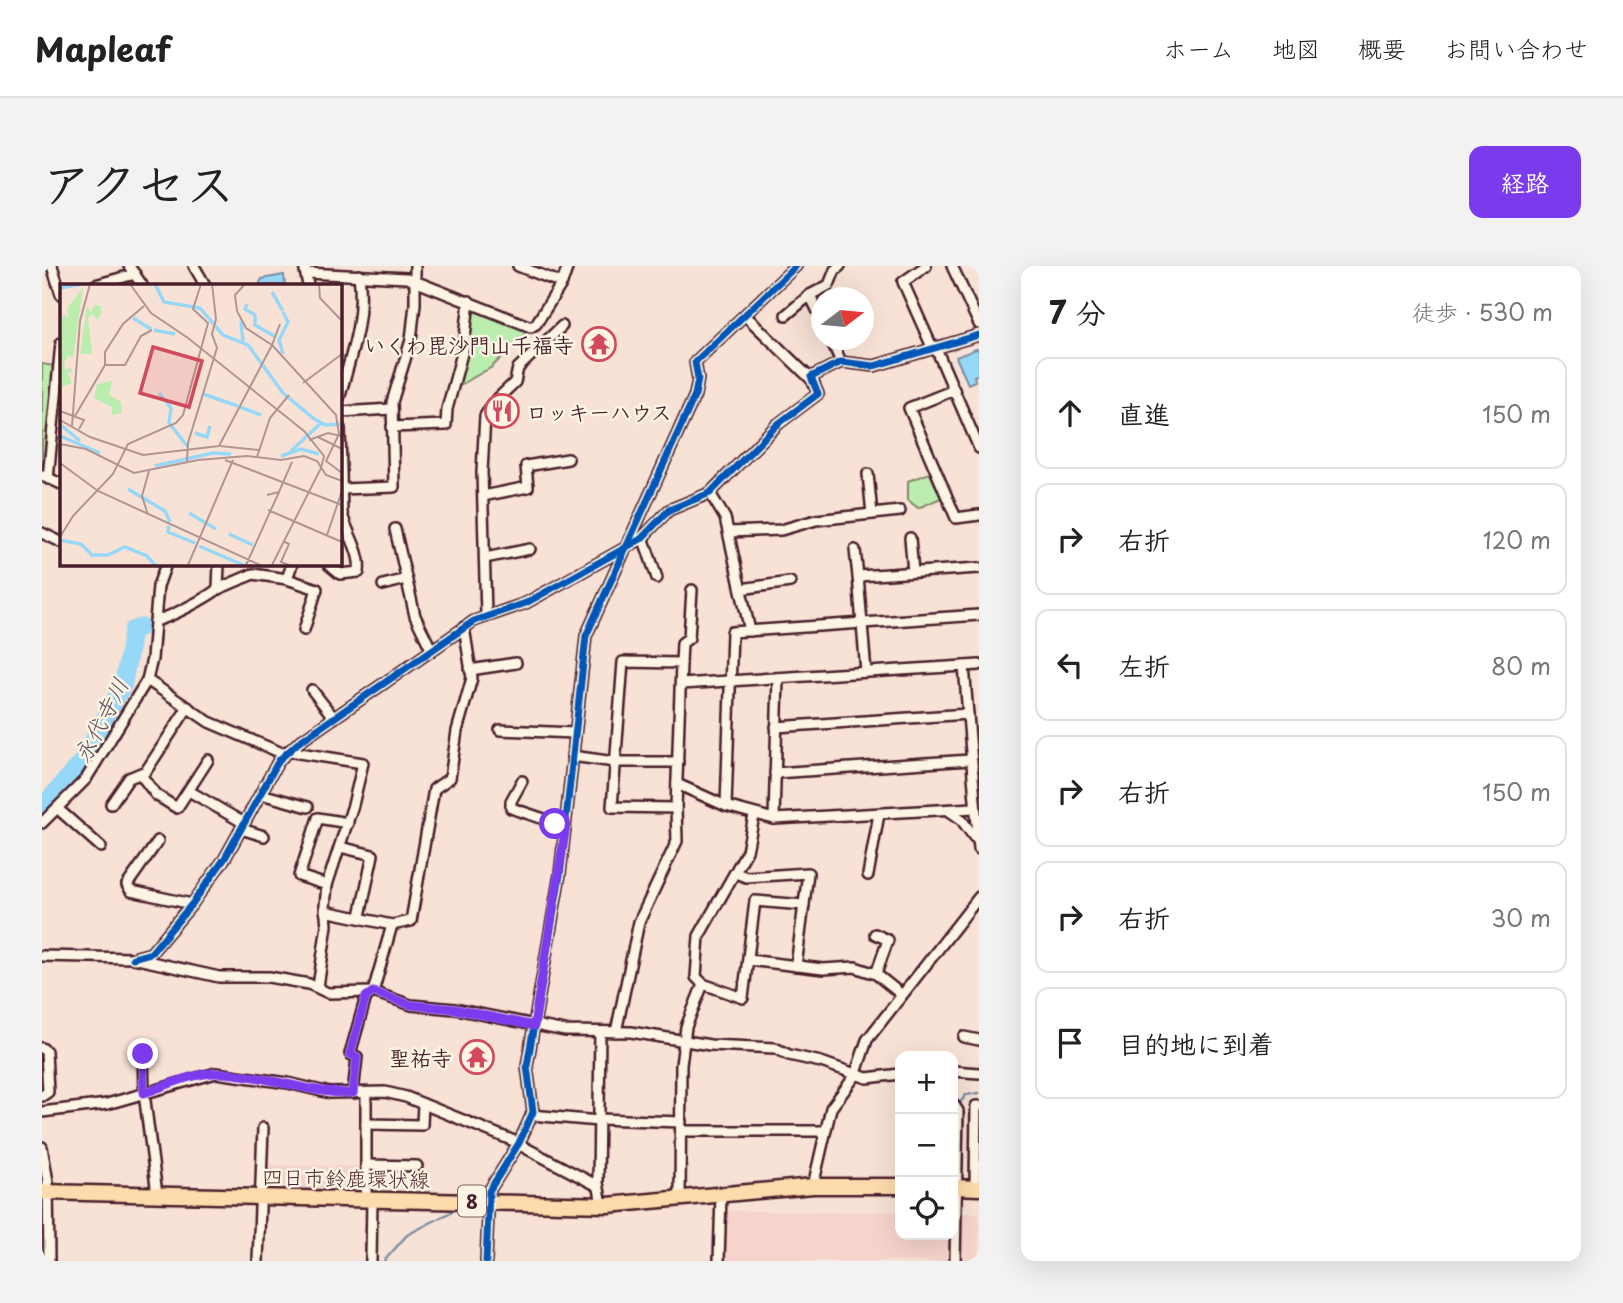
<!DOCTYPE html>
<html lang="ja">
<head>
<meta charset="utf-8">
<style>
  body { margin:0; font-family:"Playpen Sans","Klee One",sans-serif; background:#f2f2f2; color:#222 }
  .controls { position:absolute; right:21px; bottom:21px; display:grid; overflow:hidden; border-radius:14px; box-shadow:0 7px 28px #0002 }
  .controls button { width:63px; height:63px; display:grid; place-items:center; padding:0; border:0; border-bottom:2px solid #e0e0e0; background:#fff; color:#222; font:35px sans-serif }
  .compass { position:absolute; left:769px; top:21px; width:63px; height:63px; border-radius:50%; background:#fff; box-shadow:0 7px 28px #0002; rotate:74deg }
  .stop { position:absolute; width:21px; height:21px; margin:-16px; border:5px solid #7c3aed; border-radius:50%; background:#fff }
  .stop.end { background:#7c3aed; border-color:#fff; box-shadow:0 2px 7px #0008 }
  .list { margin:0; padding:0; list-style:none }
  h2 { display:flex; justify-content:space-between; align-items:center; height:91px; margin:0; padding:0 28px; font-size:30px }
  h2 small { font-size:23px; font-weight:400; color:#767676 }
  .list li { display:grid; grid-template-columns:46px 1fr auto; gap:21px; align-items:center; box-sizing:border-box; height:112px; margin:0 14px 14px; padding:0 14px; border:2px solid #e0e0e0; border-radius:14px }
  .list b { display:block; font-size:26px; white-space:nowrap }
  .list em { font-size:23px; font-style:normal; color:#767676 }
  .icon { flex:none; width:38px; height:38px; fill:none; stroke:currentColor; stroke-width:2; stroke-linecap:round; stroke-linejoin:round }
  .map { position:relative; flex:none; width:937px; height:995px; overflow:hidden; border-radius:14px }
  header { display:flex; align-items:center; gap:42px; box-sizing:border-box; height:98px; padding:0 35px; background:#fff; border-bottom:2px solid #e0e0e0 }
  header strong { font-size:33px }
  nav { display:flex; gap:38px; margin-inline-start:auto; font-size:24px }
  .intro { display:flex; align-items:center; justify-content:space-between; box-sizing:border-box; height:168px; padding:0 42px }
  h1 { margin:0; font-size:49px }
  .button { padding:18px 32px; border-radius:14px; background:#7c3aed; color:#fff; font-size:24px; font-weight:700 }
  main { display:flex; gap:42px; padding:0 42px }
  aside { flex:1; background:#fff; border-radius:14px; box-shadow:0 7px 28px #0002 }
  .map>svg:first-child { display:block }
  .built { fill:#f6d4cc }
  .green { fill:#baedae; stroke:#82866c; stroke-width:2 }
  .water { fill:#97d8f8; stroke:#788ea6; stroke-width:2 }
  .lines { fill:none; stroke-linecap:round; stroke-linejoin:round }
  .stream { stroke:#788ea6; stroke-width:2.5 }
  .river { stroke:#97d8f8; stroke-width:18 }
  .minor-casing { stroke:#4a1f2b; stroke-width:14 }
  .primary-casing { stroke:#4a1f2b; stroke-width:19 }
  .minor { stroke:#fcf5e5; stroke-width:9 }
  .primary { stroke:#fedbac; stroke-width:14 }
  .cycleway-casing { stroke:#fcf5e5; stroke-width:11 }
  .cycleway { stroke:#0057b8; stroke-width:7 }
  .route { stroke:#7c3aed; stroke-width:9 }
  .labels { text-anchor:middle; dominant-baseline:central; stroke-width:5; stroke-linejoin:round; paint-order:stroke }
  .shield { fill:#fcf5e5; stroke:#7f5f63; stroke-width:2 }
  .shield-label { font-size:19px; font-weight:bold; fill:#4a1f2b }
  .poi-label { font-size:21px; font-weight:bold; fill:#4a1f2b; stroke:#fcf5e5; text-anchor:end }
  .street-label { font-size:21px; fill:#4a1f2b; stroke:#fcf5e5 }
  .water-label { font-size:23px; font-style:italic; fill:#5d4d5e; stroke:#fcf5e5 }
  .inset-river { fill:none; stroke:#97d8f8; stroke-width:3.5 }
  .inset-road { fill:none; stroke:#b29492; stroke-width:2 }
  .view { fill:#d1495b; fill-opacity:0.15; stroke:#d1495b; stroke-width:3.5 }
  .inset-edge { fill:none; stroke:#4a1f2b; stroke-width:3.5 }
</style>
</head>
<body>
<header>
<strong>Mapleaf</strong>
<nav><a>ホーム</a><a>地図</a><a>概要</a><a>お問い合わせ</a></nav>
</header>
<div class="intro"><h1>アクセス</h1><a class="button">経路</a></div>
<main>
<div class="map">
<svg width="937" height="995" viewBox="0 0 937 995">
  <rect width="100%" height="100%" fill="#f8e2d6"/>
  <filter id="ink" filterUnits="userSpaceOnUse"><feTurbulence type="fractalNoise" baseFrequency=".0143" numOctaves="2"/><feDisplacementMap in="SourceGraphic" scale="14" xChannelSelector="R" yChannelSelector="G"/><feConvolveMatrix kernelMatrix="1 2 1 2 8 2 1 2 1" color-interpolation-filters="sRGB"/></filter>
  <g filter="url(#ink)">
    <g class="built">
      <polygon points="226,899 320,900 320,926 225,925"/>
      <polygon points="684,945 858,946 858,969 911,969 911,947 937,947 937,995 683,995"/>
    </g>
    <g class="green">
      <polygon points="435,44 486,65 450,101 416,120 430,46"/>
      <polygon points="0,98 13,100 4,199 0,200"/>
      <polygon points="888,207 899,232 876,242 866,234 866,215"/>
    </g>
    <g class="water">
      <polygon points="242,9 243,19 217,19 220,13"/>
      <polygon points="934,83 937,84 937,108 932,110 933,115 926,118 914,91"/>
    </g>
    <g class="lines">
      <g class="stream">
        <polyline points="911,846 924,829 937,827"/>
        <polyline points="328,911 328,926"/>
        <polyline points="323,995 325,938"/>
        <polyline points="342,995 365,969 413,944"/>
      </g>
      <polyline class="river" points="0,542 40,495 81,419 91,364 100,361"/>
      <g class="minor-casing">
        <g id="minor">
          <polyline points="10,0 19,28"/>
          <polyline points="87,0 100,19"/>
          <polyline points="152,0 163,19"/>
          <polyline points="262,0 266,19"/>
          <polyline points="476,0 520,17"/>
          <polyline points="884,0 861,16 890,81"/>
          <polyline points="910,0 937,58"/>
          <polyline points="264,7 365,12 489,61 494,58 520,17 526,0"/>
          <polyline points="53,19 93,8"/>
          <polyline points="768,29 787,19 793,4 798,0"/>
          <polyline points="744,49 768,29 780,54"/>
          <polyline points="708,54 771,115"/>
          <polyline points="789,74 799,96"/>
          <polyline points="893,80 937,182"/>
          <polyline points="912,124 867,142 914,252 937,249"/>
          <path d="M 298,130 C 309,88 323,53 317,9"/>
          <polyline points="298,146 350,143"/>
          <polyline points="350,161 404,159 405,143 422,80 427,35"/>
          <polyline points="298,162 300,248 298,248"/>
          <polyline points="826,208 830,248"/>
          <polyline points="0,209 19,218"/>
          <polyline points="6,213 19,77"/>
          <polyline points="300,223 352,221 350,136 369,74 373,38 373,0"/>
          <polyline points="668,227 683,252 708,365"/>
          <polyline points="441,230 486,221 484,200 526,193"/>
          <polyline points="353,263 373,350 390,385"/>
          <polyline points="687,266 739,264 774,254 858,245"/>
          <polyline points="0,267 19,276"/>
          <polyline points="601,271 615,312"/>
          <polyline points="868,272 871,306"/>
          <polyline points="813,284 816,310"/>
          <polyline points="443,292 488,283"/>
          <path d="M 286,298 L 298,308 L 317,306 C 320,287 305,267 300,248"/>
          <polyline points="245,313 275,323 262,364"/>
          <polyline points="341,319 364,313"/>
          <polyline points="176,323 211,308 245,313 250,298"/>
          <polyline points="699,323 748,316"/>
          <polyline points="444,349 440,206 443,150 450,138 473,116 476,102 520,60"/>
          <path d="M 113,355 C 129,351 163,333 176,323 L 177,298"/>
          <polygon points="581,396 639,397 634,542 570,541"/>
          <polyline points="639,397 640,377 647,372 650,324"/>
          <polyline points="922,400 937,399"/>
          <polyline points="428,404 474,397"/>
          <polyline points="824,406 816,310 937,302"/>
          <polyline points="105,414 167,456 242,488"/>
          <polyline points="639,418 922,400 937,583"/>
          <polyline points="270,424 292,452"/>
          <polyline points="734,461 926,448"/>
          <polyline points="458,464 533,467"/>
          <polyline points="245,485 321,497 311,539 285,619 283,640 285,659 276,721"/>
          <polyline points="530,490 573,496 636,496"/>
          <polyline points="733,507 928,494"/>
          <polyline points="99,509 114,529 135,542 166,494"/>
          <polyline points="480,515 469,535 469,542 523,560"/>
          <polyline points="635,518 684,540 732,553 932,542"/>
          <polyline points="147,525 202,557"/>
          <polyline points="219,528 266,541"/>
          <polyline points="69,538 87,512 104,505 146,441"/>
          <polyline points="684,540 690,366 937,349"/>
          <polyline points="16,543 59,581"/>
          <polyline points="906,544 919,553 932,571"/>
          <polyline points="732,553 736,412"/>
          <polyline points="0,557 44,513 105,414 110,393 116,320 124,298"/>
          <polyline points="199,563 222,570"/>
          <polyline points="116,575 85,619 89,625 150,638"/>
          <polyline points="298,581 331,589 318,650"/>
          <polyline points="694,607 704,611 766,607 754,700"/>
          <polyline points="826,609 837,548"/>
          <polyline points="285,619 257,610 276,552 306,557"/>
          <polyline points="283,645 350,659"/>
          <polyline points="833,668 846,674 834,708"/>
          <polyline points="0,690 91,692 177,711 227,711 267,718 286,727 331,726 369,739 413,743 523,765 589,766 668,779 733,782 747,789 779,796 825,812 858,808"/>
          <polyline points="91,692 109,687 150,638 183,592 237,494 257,476 432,355 484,337 599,273 627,244 668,227 736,158 776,128 769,111 799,96 832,100 937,69"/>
          <polyline points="706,694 781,703 813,701 834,708 860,729"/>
          <polyline points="661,718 701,732 713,635 762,639"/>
          <polyline points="558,766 556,917 560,938"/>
          <polyline points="574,766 597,656 635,575 634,542"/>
          <polyline points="922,771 937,774"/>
          <polyline points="0,782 4,785 6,826 0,830"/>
          <polyline points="101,788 102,827 115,928"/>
          <polyline points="911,805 937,807"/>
          <polyline points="311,827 315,791 308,788 324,731 331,726 350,659 369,655 392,523 408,512 415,465 430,412 422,361"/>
          <polyline points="912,839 916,845 913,995"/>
          <polyline points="0,846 65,838 174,807 246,817 288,827 343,826 364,831 477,877"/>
          <polyline points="489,849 557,855"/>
          <polyline points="557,853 639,856"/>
          <polyline points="324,858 380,859 381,838"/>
          <polyline points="639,865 782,865"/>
          <polyline points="476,878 556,920"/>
          <polyline points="0,881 6,916 7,995"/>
          <polyline points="324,899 375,900"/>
          <polyline points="771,920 789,842 813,810 825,774 937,631"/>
          <polyline points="933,921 934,840 937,840"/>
          <polyline points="638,931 639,799 644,761 661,718 654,711 657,670 705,585 712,550"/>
          <polyline points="324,933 324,828"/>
          <polyline points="216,995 221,862"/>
          <polyline points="329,995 330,933"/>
          <polyline points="444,995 447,925 477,877 491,846 485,800 518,608 544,370 653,129 656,113 653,96 754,0"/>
          <polyline points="677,995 679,928"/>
        </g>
      </g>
      <g class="primary-casing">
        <g id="primary">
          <polyline points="911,921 937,922"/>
          <polyline points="0,926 566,939 771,920 858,920"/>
        </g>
      </g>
      <use href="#minor" class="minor"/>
      <use href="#primary" class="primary"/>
      <g class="cycleway-casing">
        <g id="cycleway">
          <polyline points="91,692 109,687 150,638 183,592 237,494 257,476 432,355 484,337 599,273 627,244 668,227 736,158 776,128 769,111 799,96 832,100 937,69"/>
          <polyline points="444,995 447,925 477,877 491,846 485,800 518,608 544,370 653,129 656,113 653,96 754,0"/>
        </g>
      </g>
      <use href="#cycleway" class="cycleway"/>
    </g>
  </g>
  <g class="lines" filter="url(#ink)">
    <path class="route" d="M 101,788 L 102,827 C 124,820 153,806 176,807 C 222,808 266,828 311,827 L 315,791 L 308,788 L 324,731 L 331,726 L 369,739 L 413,743 L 492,760 L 523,566 L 523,560 L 513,558"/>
  </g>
  <defs>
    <g id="temple-ring" transform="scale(1.75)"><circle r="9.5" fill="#fcf5e5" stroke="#d1495b" stroke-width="1.5"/><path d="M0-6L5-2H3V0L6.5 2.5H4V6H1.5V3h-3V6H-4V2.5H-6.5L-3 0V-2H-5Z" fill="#d1495b"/></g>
    <g id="restaurant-ring" transform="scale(1.75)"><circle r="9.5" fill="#fcf5e5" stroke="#d1495b" stroke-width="1.5"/><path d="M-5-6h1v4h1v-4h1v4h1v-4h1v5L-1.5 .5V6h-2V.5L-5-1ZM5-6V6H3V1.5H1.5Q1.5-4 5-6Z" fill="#d1495b"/></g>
  </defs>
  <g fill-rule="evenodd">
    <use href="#temple-ring" x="557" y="78"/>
    <use href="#restaurant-ring" x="460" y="145"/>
    <use href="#temple-ring" x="435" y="791"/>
  </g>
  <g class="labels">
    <rect class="shield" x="416" y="919.5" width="28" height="31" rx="5"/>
    <g class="shield-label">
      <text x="430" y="935">8</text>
    </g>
    <g class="poi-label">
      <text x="532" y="78">いくわ毘沙門山千福寺</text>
      <text x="484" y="145" text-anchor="start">ロッキーハウス</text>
      <text x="410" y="791">聖祐寺</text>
    </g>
    <g class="street-label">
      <text transform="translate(304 911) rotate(1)">四日市鈴鹿環状線</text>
    </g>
    <g class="water-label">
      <text transform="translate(58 454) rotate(-63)">永代寺川</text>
    </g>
  </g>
  <g transform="translate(18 18)">
    <rect width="282" height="282" fill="#f8e2d6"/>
    <path d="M 23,3 L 13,74 L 8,71 L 4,79 L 5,86 L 11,84 L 13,89 L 7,88 L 12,99 L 0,104 L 0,37 L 4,31 L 9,34 L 7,25 ZM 27,21 L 30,29 L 35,21 L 41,22 L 41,30 L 37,36 L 33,30 L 28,34 L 32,70 L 20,70 ZM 52,97 L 49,111 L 61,118 L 62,129 L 52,131 L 52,123 L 34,114 L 37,100 Z" fill="#baedae"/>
    <path class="inset-river" d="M 95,0 L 104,18 L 140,24 L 163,51 L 188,61 L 223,109 L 253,134 L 265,141 L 282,140M 0,4 L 22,0M 212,8 L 223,27M 187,20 L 185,25 L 195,31 L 195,41 L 216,53M 73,34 L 91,45M 181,37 L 183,58M 94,46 L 115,50M 223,70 L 219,56 L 228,38 L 223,28M 99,109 L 111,124 L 109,139 L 128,163M 143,110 L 178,122M 180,123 L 201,131M 2,142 L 20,157M 135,149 L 147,153 L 150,142M 0,152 L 40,169M 231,167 L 261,139M 221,172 L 241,165 L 259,170M 95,182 L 153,169 L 171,170M 68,205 L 105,227 L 110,238M 129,229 L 156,245M 109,242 L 108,248 L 135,259M 169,250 L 193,261M 0,256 L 21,260 L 32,271 L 48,271 L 65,263 L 87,272 L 95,281M 139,262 L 183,281"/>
    <path class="inset-road" d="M 70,0 L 91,29 L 128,54 L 244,147 L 264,172 L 261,184M 152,0 L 156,35 L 152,50 L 157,64 L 153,77M 259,0 L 260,14 L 282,37M 84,22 L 63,40 L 45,68 L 45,81 L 65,81 L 81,52 L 92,46M 220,40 L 212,61 L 276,131 L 279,150 L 266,177 L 282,189M 243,99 L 282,70M 0,127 L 24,136 L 19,145M 15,132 L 45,81M 0,136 L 30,153 L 83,171 L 159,162M 12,142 L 20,37 L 30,0M 258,153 L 282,165M 249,156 L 268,149 L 281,152M 0,160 L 26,165 L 74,189 L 138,176 L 187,172 L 221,176 L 244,172 L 257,177 L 266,191 L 282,197M 159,162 L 212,61 L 186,44 L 177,27 L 175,11 L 185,0M 160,162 L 199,166M 197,173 L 210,134 L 229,111M 165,176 L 282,221M 127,177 L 128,159 L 153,77M 0,179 L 38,207 L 200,281M 207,211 L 219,208 L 232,178M 208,226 L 282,258M 88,231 L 82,212 L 89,187M 267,251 L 282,207M 0,253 L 13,232 L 53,190 L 68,160 L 116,139 L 123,131 L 148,39 L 133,25 L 141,0M 223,257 L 229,260 L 221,278 L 229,281M 128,281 L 173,176M 186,281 L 219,208M 212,281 L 261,184"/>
    <path class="view" d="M 93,63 L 142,77 L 129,123 L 80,109 Z"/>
    <rect width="282" height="282" class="inset-edge"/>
  </g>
</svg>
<div class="controls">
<button>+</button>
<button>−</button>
<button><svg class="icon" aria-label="locate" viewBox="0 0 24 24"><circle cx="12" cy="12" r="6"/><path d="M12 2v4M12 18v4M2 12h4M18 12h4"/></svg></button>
</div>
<svg class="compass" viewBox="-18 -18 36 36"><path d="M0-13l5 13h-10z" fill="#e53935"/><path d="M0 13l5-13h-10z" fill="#767676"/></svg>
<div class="stop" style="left:513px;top:558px"></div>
<div class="stop end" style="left:101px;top:788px"></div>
</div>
<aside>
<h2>7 分<small>徒歩 · 530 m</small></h2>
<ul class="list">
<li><svg class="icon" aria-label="ahead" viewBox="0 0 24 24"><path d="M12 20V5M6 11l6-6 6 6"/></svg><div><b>直進</b></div><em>150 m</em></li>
<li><svg class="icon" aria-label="right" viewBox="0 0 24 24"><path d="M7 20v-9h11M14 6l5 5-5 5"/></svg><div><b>右折</b></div><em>120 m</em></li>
<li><svg class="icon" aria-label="left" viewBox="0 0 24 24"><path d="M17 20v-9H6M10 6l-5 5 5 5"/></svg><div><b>左折</b></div><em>80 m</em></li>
<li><svg class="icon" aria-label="right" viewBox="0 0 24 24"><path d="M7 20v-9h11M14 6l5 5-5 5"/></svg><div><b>右折</b></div><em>150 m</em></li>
<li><svg class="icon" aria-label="right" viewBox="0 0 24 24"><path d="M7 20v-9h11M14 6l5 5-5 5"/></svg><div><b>右折</b></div><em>30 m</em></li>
<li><svg class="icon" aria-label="arrive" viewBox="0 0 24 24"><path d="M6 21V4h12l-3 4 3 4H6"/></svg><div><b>目的地に到着</b></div></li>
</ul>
</aside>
</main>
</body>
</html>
